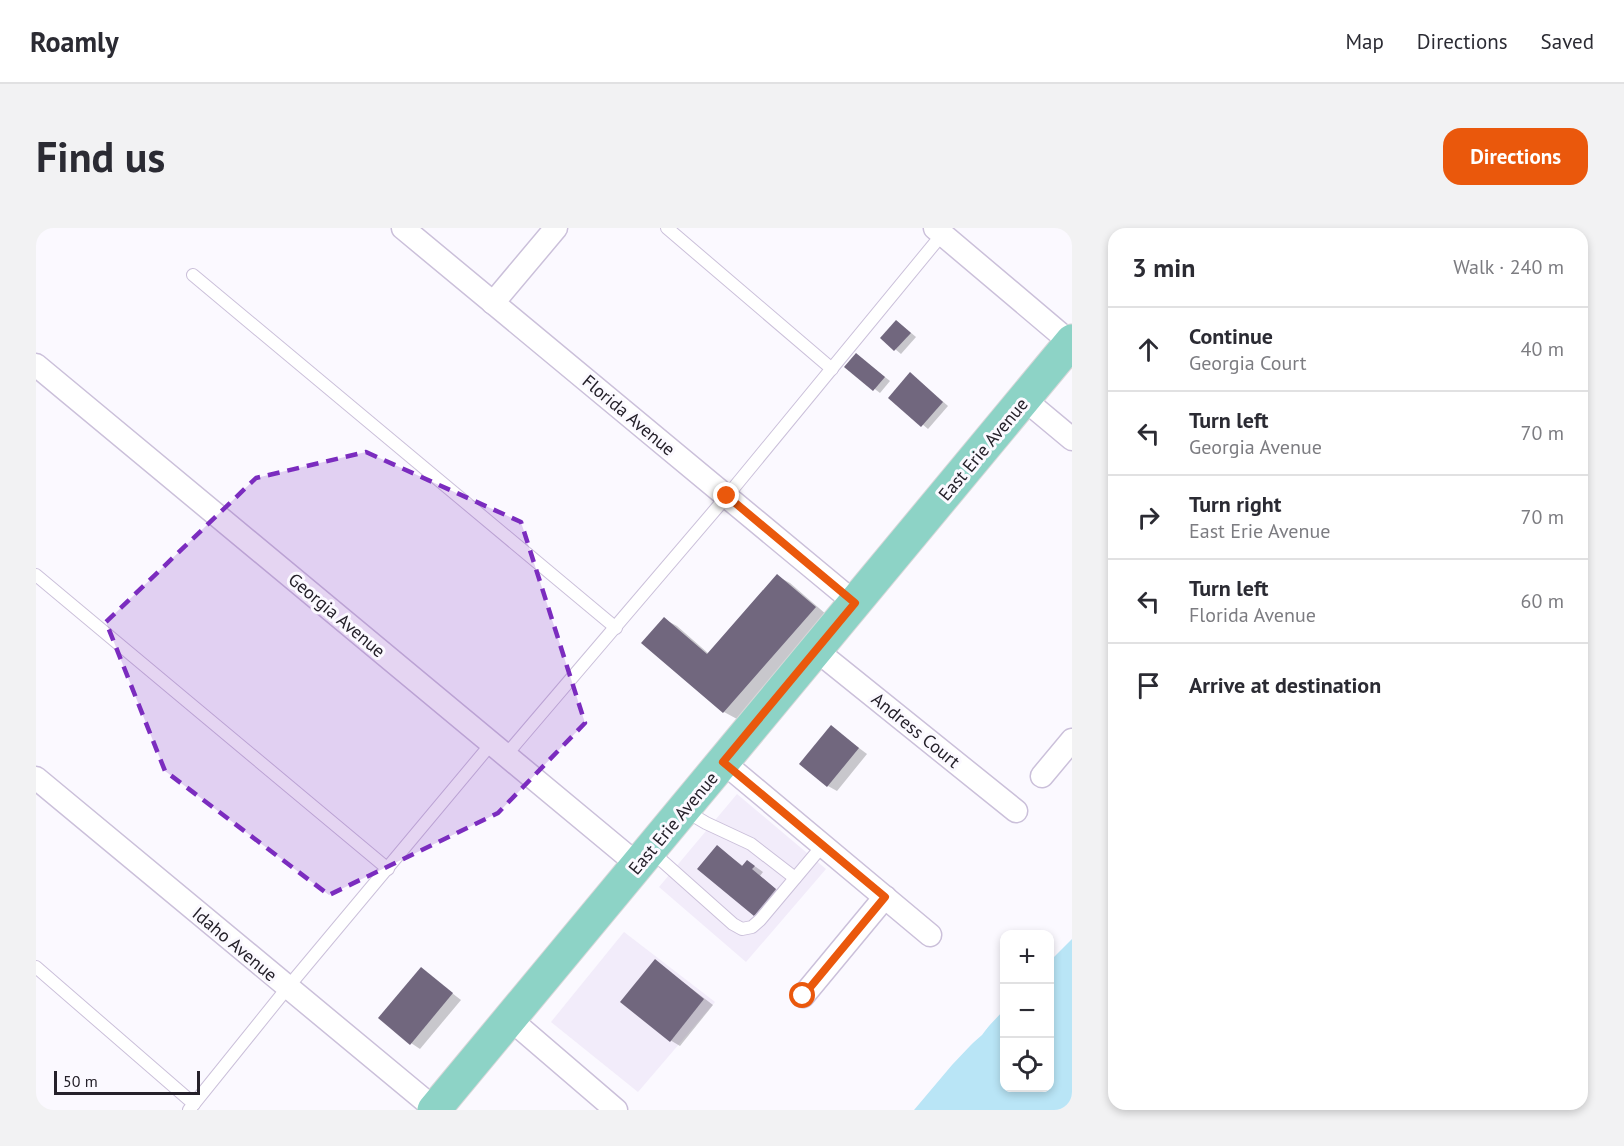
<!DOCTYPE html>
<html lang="en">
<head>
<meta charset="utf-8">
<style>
  body { margin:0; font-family:"PT Sans",sans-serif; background:#f2f2f3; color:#2b2b33 }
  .controls { position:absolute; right:18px; bottom:18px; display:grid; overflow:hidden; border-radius:12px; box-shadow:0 3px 9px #0003 }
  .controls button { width:54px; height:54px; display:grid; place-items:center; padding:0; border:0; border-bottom:2px solid #e1e1e2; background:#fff; color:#2b2b33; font:30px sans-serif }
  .scale { position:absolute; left:18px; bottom:15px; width:146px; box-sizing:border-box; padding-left:6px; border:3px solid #25212a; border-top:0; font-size:16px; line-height:21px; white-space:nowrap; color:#25212a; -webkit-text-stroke:4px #fbf9ff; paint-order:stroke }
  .stop { position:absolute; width:18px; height:18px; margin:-14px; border:4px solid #ea580c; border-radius:50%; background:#fff }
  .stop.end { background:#ea580c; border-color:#fff; box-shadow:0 2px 6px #0008 }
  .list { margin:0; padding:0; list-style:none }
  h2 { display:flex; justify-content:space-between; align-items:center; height:78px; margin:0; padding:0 24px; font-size:26px }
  h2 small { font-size:20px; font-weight:400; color:#7c7c81 }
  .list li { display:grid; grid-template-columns:39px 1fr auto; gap:18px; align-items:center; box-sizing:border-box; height:84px; padding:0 24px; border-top:2px solid #e1e1e2 }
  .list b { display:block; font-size:22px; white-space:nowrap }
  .list p { margin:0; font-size:20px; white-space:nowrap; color:#7c7c81 }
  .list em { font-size:20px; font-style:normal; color:#7c7c81 }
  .icon { flex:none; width:33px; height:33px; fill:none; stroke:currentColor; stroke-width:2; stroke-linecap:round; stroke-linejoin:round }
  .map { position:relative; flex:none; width:1036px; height:882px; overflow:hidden; border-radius:18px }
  header { display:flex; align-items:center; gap:36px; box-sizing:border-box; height:84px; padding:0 30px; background:#fff; border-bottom:2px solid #e1e1e2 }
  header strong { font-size:28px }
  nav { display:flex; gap:33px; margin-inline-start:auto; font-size:21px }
  .intro { display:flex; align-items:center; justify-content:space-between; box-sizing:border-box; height:144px; padding:0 36px }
  h1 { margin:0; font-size:42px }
  .button { padding:15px 27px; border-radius:18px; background:#ea580c; color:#fff; font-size:21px; font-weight:700 }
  main { display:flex; gap:36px; padding:0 36px }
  aside { flex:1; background:#fff; border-radius:18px; box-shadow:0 3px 9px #0003 }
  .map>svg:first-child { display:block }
  .built { fill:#f2ecfa }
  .water { fill:#b9e5f6 }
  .pier { fill:#fbf9ff }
  .shadow { fill:#0003 }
  .building { fill:#71677e }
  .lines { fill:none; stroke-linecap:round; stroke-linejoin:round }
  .service-casing { stroke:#cbc0da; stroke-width:14 }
  .minor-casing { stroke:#cbc0da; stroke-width:25 }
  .primary-casing { stroke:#d8d7d9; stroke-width:35 }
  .service { stroke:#fff; stroke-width:12 }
  .minor { stroke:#fff; stroke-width:22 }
  .primary { stroke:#8dd3c6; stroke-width:33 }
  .route { stroke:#ea580c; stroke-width:8 }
  .marked { fill:#7b2cbf; fill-opacity:0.2; stroke:#7b2cbf; stroke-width:4.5; stroke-dasharray:12 8; stroke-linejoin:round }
  .labels { text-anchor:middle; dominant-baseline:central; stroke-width:6; stroke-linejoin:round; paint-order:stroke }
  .street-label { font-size:18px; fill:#25212a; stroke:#fbf9ff }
</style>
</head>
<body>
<header>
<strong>Roamly</strong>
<nav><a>Map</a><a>Directions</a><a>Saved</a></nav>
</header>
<div class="intro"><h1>Find us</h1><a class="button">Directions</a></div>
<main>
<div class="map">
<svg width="1036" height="882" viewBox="0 0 1036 882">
  <rect width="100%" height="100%" fill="#fbf9ff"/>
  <g class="built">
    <polygon points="701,566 790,641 710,734 623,659"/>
    <polygon points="588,704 679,774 602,864 515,794"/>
  </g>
  <polygon class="water" points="1036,676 1036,882 848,882 886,859 946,807 961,787 968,755 969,860 1014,860 1014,707"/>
  <g class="pier">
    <polygon points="1036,673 1036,711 1014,733 1014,706 1011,706 1022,694 1023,683"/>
    <polygon points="969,752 968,782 916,837 878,882 845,882 884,856 933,804 944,804 958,787 955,781 966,753"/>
  </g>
  <g class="shadow">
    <polygon points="861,93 880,109 865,126 846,110"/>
    <polygon points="826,131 854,153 844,165 810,139"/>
    <polygon points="880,150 912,178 892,201 854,169"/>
    <polygon points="741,348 754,355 791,387 701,491 688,484 607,414 628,391 641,398 673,426"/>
    <polygon points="795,499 831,526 801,563 792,558"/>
    <polygon points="681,619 707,638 711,634 720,639 727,644 724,648 748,668 728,692 719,687 663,641"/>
    <polygon points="619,733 677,777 644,818 634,812"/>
    <polygon points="385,741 425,772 384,821 375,815"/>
  </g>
  <g class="building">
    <polygon points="860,92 875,105 858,123 844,110"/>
    <polygon points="820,125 849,149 837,163 808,139"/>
    <polygon points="874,144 907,174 885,199 852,170"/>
    <polygon points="741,346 780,379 687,485 605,415 628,389 671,426"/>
    <polygon points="795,497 823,520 791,559 763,536"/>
    <polygon points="681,617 706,638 711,632 719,638 716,641 740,661 718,688 661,641"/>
    <polygon points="619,731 668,771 634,814 584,774"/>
    <polygon points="385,739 417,765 374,817 342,790"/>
  </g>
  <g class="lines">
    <g class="service-casing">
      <g id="service">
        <polyline points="631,0 796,141"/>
        <polyline points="157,47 580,400"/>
        <polyline points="0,347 352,641"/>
        <polyline points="470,527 691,268 908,4"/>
        <polyline points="648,582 670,595 715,616 759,650"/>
        <polyline points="615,623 697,696 706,701 716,699 724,692 787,617"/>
        <polyline points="0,739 158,876"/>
        <polyline points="153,882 252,759 455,516"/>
      </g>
    </g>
    <g class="minor-casing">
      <g id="minor">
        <polyline points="367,0 819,375"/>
        <polyline points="899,0 1035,115"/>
        <polyline points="457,75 520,0"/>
        <polyline points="0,137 602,637"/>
        <polyline points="988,171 1036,211"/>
        <polyline points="780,422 980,583"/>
        <polyline points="687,534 894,707"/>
        <polyline points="1006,548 1036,512"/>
        <polyline points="0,550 399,881"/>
        <polyline points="767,768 849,669"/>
        <polyline points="474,791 580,882"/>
      </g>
    </g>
    <g class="primary-casing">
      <polyline id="primary" points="398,882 1036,113"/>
    </g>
    <use href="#service" class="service"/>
    <use href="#minor" class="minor"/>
    <use href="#primary" class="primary"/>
  </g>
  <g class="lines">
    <polyline class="route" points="691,268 819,375 687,534 849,669 767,768"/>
  </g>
  <path class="marked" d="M 330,224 L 485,294 L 549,495 L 462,585 L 293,667 L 129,543 L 70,394 L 220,250 Z"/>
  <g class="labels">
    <g class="street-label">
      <text transform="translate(593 187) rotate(40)">Florida Avenue</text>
      <text transform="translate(947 221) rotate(-50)">East Erie Avenue</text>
      <text transform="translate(301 387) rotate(40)">Georgia Avenue</text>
      <text transform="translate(880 502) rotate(39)">Andress Court</text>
      <text transform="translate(637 595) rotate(-50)">East Erie Avenue</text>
      <text transform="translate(199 716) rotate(40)">Idaho Avenue</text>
    </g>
  </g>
</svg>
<div class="controls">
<button>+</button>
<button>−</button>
<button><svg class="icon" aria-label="locate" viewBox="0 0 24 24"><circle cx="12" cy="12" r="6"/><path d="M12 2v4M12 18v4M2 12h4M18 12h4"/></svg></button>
</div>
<div class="scale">50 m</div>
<div class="stop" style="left:767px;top:768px"></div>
<div class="stop end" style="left:691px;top:268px"></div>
</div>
<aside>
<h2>3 min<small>Walk · 240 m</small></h2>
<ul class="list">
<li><svg class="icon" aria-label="ahead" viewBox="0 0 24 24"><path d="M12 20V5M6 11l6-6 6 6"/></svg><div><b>Continue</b><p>Georgia Court</p></div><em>40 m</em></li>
<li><svg class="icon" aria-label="left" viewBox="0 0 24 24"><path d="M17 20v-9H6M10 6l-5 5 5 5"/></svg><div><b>Turn left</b><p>Georgia Avenue</p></div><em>70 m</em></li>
<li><svg class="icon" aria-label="right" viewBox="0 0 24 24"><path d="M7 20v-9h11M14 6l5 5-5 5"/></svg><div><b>Turn right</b><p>East Erie Avenue</p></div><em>70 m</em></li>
<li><svg class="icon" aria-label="left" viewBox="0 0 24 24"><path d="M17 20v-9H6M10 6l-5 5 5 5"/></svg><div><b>Turn left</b><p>Florida Avenue</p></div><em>60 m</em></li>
<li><svg class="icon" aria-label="arrive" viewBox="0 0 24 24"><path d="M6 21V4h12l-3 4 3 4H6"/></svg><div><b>Arrive at destination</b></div></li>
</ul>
</aside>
</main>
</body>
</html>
